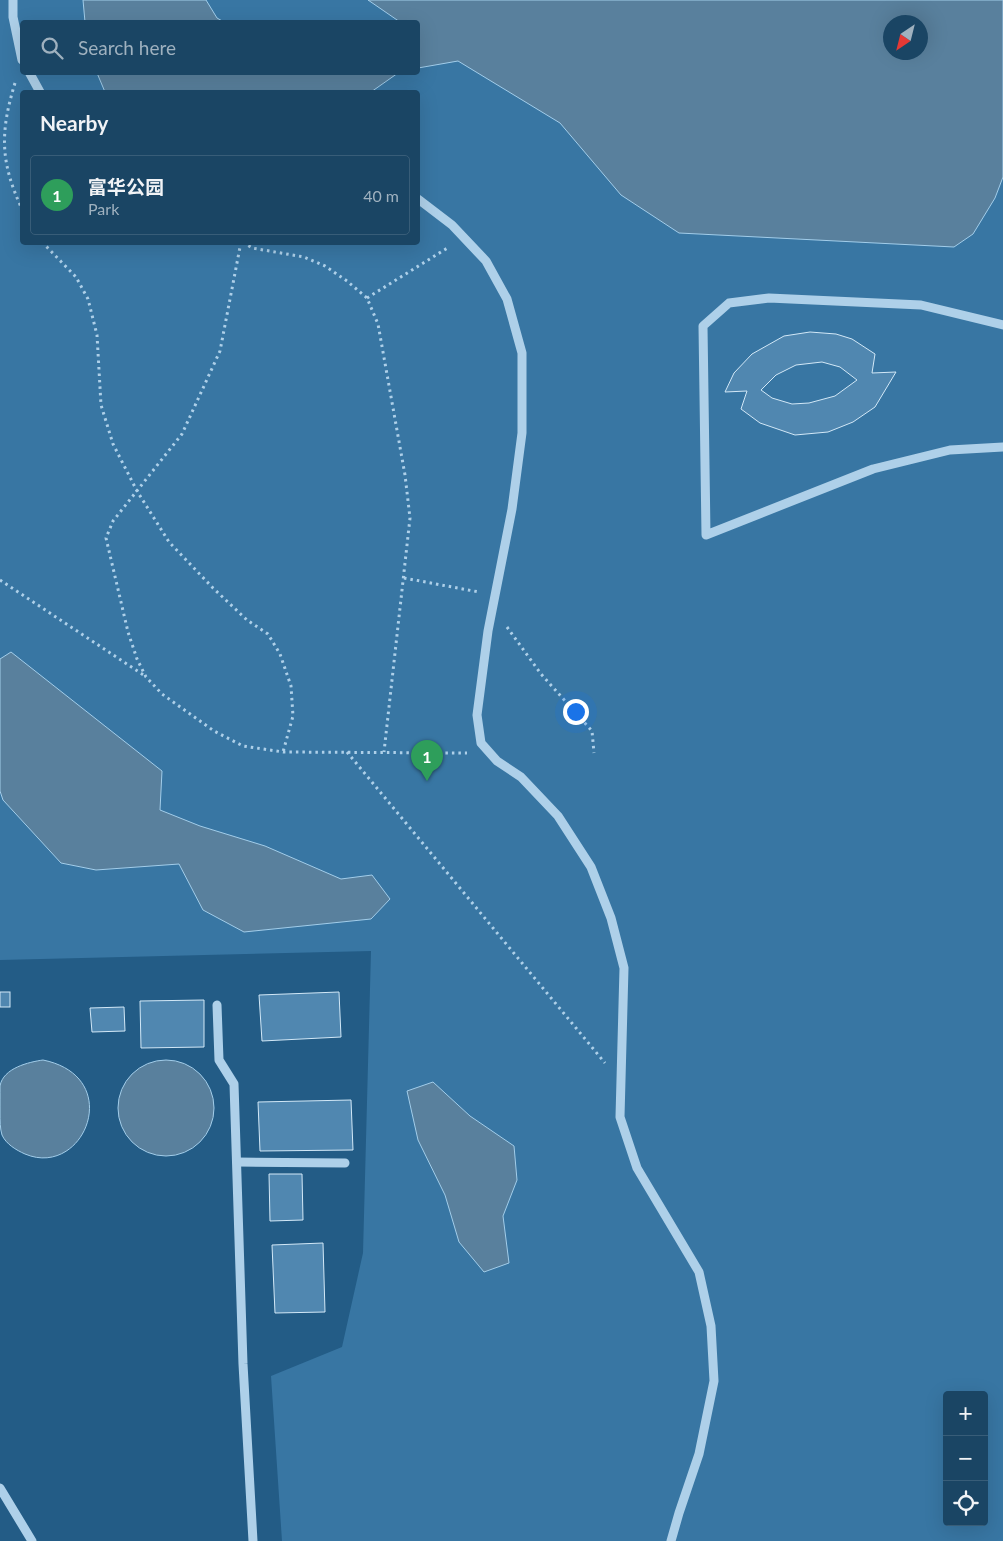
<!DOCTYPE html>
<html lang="en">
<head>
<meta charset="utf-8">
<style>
  body { margin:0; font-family:Lato,"Noto Sans SC",sans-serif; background:#234c6a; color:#f1f3f6 }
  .controls { position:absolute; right:15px; bottom:15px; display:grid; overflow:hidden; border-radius:5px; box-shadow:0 5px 20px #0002 }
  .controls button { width:45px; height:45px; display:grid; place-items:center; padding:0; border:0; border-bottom:1px solid #385d78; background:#1a4564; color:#f1f3f6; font:25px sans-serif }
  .compass { position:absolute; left:883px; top:15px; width:45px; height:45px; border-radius:50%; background:#1a4564; box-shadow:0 5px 20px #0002; rotate:215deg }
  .you { position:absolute; left:575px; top:711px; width:18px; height:18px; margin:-12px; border:4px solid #fff; border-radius:50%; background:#1a73e8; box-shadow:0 0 0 8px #1a73e833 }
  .badge { display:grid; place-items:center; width:32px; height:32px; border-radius:50%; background:#8c9099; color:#fff; font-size:16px; font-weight:700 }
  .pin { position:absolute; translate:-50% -41px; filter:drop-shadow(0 1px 2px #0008) }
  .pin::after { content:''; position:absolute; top:26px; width:18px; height:15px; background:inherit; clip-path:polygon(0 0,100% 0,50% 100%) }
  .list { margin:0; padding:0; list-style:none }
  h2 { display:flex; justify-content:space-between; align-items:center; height:65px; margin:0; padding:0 20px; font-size:21px }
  h2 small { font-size:16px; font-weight:400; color:#9fb1bf }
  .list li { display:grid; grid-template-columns:32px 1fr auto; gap:15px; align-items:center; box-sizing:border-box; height:80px; margin:0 10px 10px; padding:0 10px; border:1px solid #385d78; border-radius:5px }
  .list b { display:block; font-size:19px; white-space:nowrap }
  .list p { margin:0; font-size:16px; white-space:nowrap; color:#9fb1bf }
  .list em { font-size:16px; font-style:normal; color:#9fb1bf }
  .icon { flex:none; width:28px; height:28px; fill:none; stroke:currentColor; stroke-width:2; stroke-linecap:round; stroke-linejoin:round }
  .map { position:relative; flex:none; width:1003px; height:1541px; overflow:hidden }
  .search { position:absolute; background:#1a4564; box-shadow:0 5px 20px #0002; left:20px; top:20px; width:400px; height:55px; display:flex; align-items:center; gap:12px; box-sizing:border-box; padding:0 18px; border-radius:5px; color:#9fb1bf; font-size:19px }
  .panel { position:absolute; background:#1a4564; box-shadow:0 5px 20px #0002; left:20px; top:90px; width:400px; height:155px; border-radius:5px }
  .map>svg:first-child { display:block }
  .green { fill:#3876a3; fill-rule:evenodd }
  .water { fill:#59809d; stroke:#a2cdea; fill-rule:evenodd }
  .building { fill:#5087b0; stroke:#d2e8f7; fill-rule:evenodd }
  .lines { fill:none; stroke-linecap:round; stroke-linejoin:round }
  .path { stroke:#aed0e9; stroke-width:3; stroke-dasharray:2.5 4; stroke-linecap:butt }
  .minor { stroke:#aed0e9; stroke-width:9 }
</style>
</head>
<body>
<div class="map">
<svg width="1003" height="1541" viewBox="0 0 1003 1541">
  <rect width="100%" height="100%" fill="#235c86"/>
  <path class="green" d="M 0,0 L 1003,0 L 1003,1541 L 282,1541 L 271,1376 L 342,1347 L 363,1253 L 371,951 L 0,960 ZM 22,22 L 418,22 L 418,72 L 22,72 ZM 890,22 L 920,22 L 920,52 L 890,52 ZM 22,92 L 418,92 L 418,242 L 22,242 ZM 947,1395 L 984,1395 L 984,1522 L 947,1522 Z"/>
  <g class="water">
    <polygon points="83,0 206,0 217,18 224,22 85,22"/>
    <path d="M 368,0 L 1003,0 L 1003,177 L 995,198 L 973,234 L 954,247 L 679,233 L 621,195 L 560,123 L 458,61 L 418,68 L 418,22 L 400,22 ZM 890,22 L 920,22 L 920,52 L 890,52 Z"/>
    <polygon points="97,73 398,73 371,92 179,92 144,91 141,92 105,92"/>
    <polygon points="11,652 162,771 160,810 200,826 265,846 341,879 372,875 390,899 371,919 244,932 203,910 179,864 96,870 61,863 3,800 0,791 0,659"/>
    <circle cx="166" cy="1108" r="48"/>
    <path d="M 43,1060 C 126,1077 84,1179 25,1154 C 16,1150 6,1144 2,1135 C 0,1129 0,1120 0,1113 C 0,1104 0,1094 0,1086 C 3,1068 29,1062 43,1060 Z"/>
    <polygon points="433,1082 470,1116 514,1146 517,1180 503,1216 509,1263 484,1272 459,1242 445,1195 418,1140 407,1091"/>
  </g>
  <g class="building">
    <path d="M 810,332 L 836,334 L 852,339 L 875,354 L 872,373 L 896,372 L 875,407 L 853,422 L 828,432 L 795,435 L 760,423 L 741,409 L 747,391 L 725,392 L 734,373 L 752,354 L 784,336 ZM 822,362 L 840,367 L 857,380 L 835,396 L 809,403 L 792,404 L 772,398 L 761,390 L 776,375 L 796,365 Z"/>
    <rect x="0" y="992" width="10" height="15"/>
    <polygon points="339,992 341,1037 262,1041 259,995"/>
    <polygon points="204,1000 204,1047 141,1048 140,1001"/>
    <polygon points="124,1007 125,1031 92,1032 90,1008"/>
    <polygon points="351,1100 353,1150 260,1151 258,1102"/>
    <polygon points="269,1174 302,1174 303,1220 270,1221"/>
    <polygon points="323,1243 325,1312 275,1313 272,1245"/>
  </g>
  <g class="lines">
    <g class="path">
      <path d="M 15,83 C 0,132 0,162 22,209"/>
      <polyline points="42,242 76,277 88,299 97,335 101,405 113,444 137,491 169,542 213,588 247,620 268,634 280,654 291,686 293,716 283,752"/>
      <polyline points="241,242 220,351 182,434 113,521 106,538 128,632 137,659 146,677 162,694 214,731 243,746 283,752 467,753"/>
      <polyline points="243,242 252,248 304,257 325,266 347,281 367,298 378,324 405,475 410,518 384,752"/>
      <polyline points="367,298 449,247"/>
      <polyline points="404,578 479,592"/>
      <polyline points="0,580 145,676"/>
      <polyline points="507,627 541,674 592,731 594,753"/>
      <polyline points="347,752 605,1063"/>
    </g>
    <g class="minor">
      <polyline points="13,0 13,17 22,60"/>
      <polyline points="29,72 40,92"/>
      <polyline points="418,199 452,225 486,261 507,299 522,353 522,433 512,509 488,631 477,715 481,743 497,761 521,777 558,816 591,867 611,918 624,968 620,1117 637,1168 699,1272 711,1326 714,1381 699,1454 679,1513 671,1541"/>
      <polyline points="1003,325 921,305 769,298 729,303 703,326 706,535 873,469 950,450 1003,447"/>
      <polyline points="217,1005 219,1060 234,1084 243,1364 253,1541"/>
      <polyline points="237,1162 345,1163"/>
      <polyline points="0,1488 32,1541"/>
    </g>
  </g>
</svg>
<div class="controls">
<button>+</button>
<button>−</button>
<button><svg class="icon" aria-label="locate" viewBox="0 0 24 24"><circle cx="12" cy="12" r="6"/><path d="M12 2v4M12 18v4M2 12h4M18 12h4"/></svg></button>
</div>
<svg class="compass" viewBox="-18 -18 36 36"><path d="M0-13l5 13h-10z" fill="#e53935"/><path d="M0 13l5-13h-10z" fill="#9fb1bf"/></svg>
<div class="you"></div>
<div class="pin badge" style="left:427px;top:781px;background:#2e9e5b">1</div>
<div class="search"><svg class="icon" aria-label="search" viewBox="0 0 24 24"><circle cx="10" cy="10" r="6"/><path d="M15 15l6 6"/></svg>Search here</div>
<section class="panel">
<h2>Nearby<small></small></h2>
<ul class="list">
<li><span class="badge" style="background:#2e9e5b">1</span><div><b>富华公园</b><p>Park</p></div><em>40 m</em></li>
</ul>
</section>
</div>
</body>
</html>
